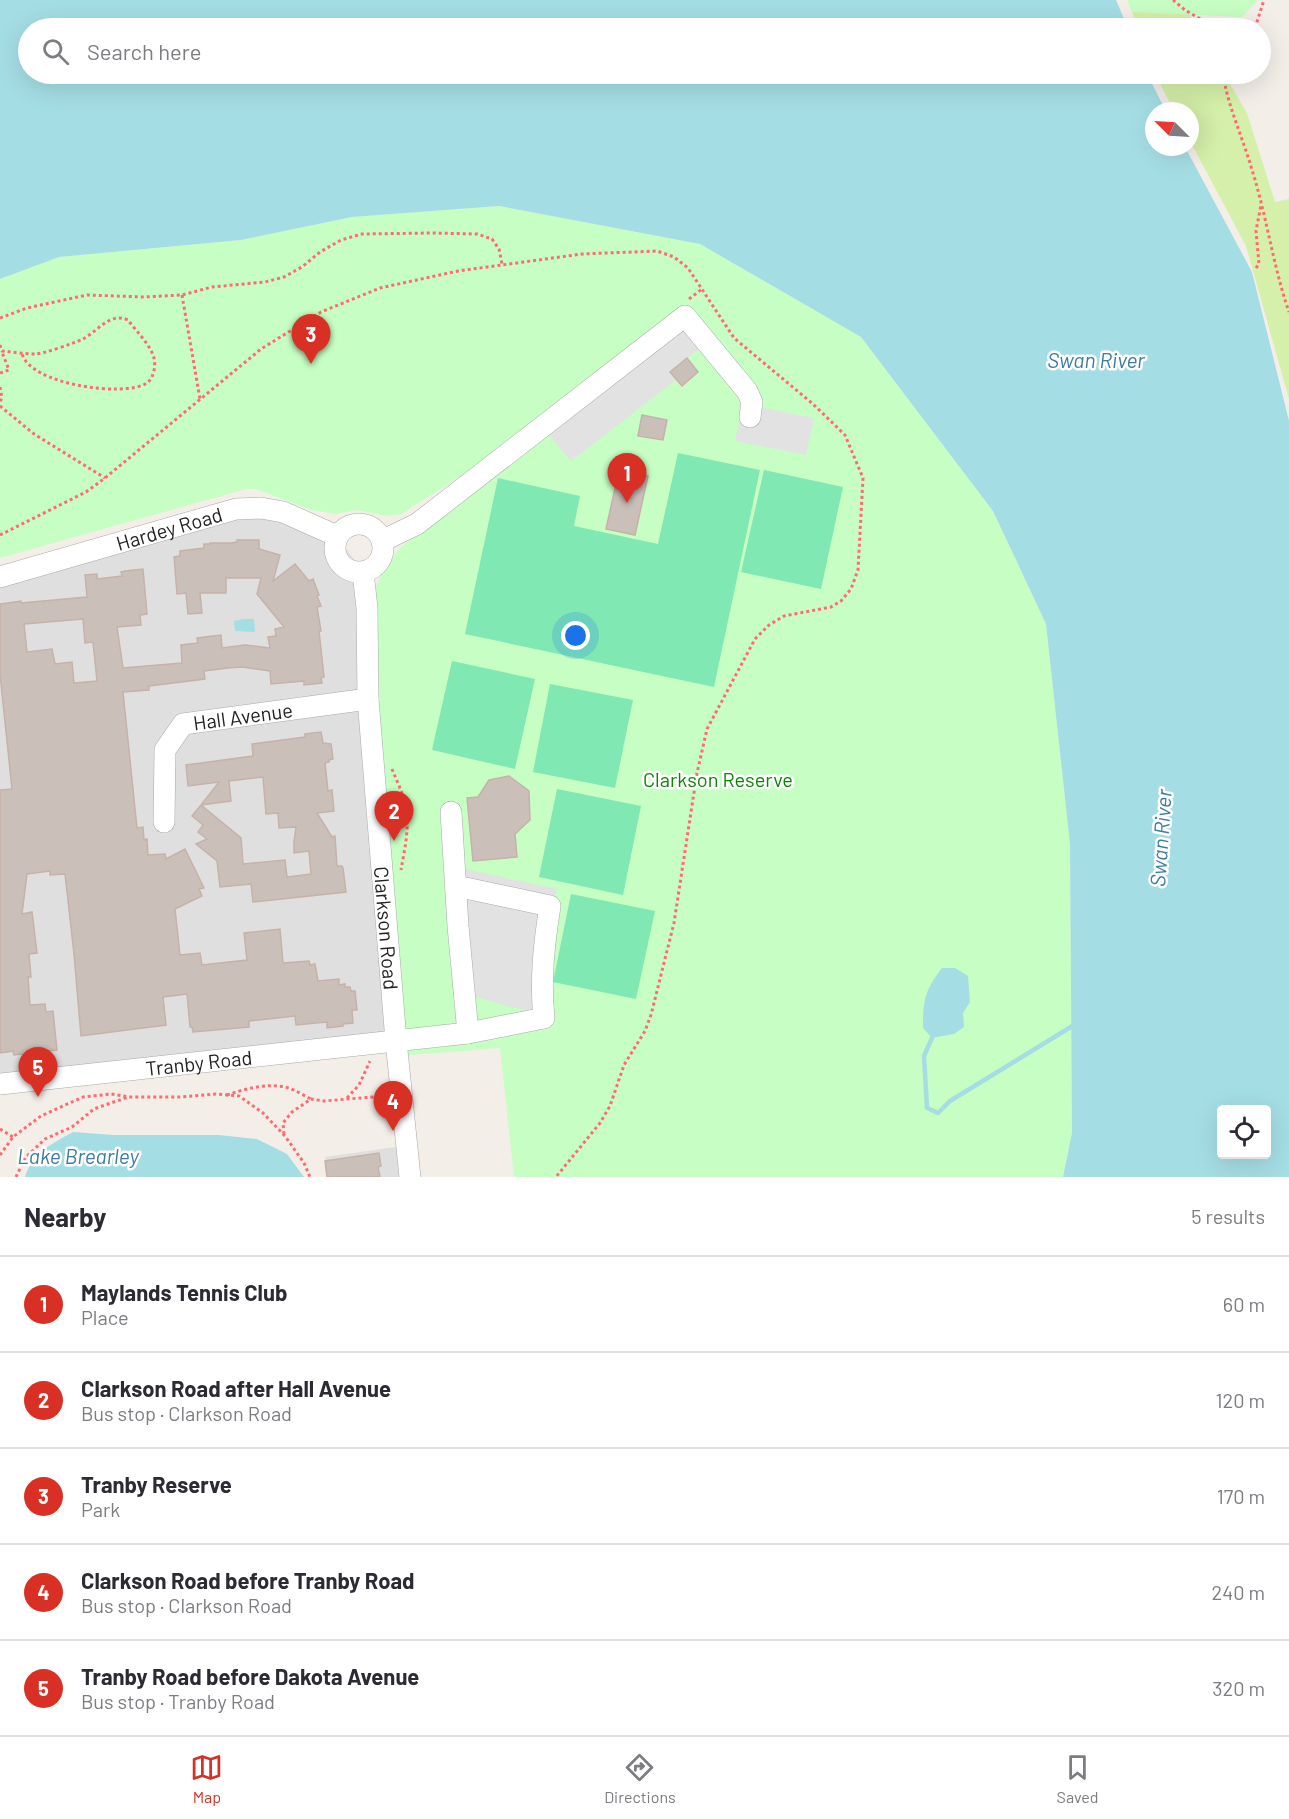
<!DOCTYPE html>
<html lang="en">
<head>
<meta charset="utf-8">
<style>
  body { margin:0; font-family:Barlow,sans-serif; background:#f2f2f3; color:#2b2b33 }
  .controls { position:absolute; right:18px; bottom:18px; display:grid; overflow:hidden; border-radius:6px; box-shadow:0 6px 24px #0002 }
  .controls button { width:54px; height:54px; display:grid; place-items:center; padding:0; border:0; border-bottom:2px solid #e1e1e2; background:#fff; color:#2b2b33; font:30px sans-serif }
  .compass { position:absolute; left:1145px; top:102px; width:54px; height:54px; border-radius:50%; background:#fff; box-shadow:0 6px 24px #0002; rotate:294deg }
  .you { position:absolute; left:576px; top:636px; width:21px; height:21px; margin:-15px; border:4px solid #fff; border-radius:50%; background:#1a73e8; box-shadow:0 0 0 9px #1a73e833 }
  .badge { display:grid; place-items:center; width:39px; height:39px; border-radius:50%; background:#d93025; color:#fff; font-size:20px; font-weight:700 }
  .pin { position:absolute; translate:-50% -50px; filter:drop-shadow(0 2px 3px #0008) }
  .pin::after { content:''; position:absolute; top:32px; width:21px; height:18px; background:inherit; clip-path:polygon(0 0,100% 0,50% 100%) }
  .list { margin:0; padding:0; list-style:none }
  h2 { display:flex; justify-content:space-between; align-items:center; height:78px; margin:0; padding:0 24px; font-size:26px }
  h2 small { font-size:20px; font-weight:400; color:#7c7c81 }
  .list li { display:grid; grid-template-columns:39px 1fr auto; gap:18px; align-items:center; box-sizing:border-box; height:96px; padding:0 24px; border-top:2px solid #e1e1e2 }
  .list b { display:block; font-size:22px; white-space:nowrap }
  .list p { margin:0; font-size:20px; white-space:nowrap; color:#7c7c81 }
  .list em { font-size:20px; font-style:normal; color:#7c7c81 }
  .icon { flex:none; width:33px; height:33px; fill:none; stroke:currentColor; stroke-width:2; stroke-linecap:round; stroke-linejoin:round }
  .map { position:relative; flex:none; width:1289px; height:1177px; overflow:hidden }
  .search { position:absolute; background:#fff; box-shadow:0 6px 24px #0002; left:18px; right:18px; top:18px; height:66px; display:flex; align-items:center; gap:15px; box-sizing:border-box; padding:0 21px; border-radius:33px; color:#7c7c81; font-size:22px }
  .sheet { height:558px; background:#fff }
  nav { display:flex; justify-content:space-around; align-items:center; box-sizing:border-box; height:84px; border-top:2px solid #e1e1e2; background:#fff; font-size:16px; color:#7c7c81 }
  nav a { display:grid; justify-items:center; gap:3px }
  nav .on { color:#d93025 }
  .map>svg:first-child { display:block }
  .residential { fill:#e0dfdf }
  .grass { fill:#d5f0aa }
  .park { fill:#c6fec3 }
  .pitch { fill:#80e8b3 }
  .parking { fill:#e2e2e2 }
  .water { fill:#a5dde4; fill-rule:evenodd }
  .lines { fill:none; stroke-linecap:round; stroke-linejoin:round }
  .stream { stroke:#a5dde4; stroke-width:4.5 }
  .building { fill:#cbbfba; stroke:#c6b2a8; stroke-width:1.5; fill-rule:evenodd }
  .minor-casing { stroke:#a9a9a9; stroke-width:22 }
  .path { stroke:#ff6c6f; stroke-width:3; stroke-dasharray:3 3; stroke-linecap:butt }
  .minor { stroke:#fff; stroke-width:21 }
  .labels { text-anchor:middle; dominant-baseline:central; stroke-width:5; stroke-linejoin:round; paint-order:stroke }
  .street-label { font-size:20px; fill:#222; stroke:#fff }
  .park-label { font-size:20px; fill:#088802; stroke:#fff }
  .water-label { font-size:21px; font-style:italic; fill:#3c7ca2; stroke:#fff }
</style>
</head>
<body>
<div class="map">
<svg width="1289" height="1177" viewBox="0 0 1289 1177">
  <rect width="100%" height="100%" fill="#f3eee8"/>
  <g class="residential">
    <polygon points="235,506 337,536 363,572 396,1041 0,1084 0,577"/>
    <polygon points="402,1146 405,1177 329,1177 325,1157"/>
  </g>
  <g class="grass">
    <polygon points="1132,12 1188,12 1197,28 1138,28"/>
    <polygon points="1155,74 1224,74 1247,113 1275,202 1289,199 1289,399 1246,246 1190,141 1190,111 1174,111"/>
  </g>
  <g class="park">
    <polygon points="1127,0 1258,0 1242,17 1132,12"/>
    <polygon points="499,206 700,244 861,337 993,511 1046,624 1070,844 1072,1133 1063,1177 514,1177 500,1048 397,1056 367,608 384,568 400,548 426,528 556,415 401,514 386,516 357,510 336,514 311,510 256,489 246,489 0,558 0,279 59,257 241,240 352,217"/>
  </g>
  <g class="pitch">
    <polygon points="678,453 760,470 714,687 465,634 498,478 580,496 574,526 658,544"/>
    <polygon points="764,470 843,487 821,589 741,572"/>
    <polygon points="452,661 535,679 515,769 432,750"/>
    <polygon points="550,684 633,700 615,788 533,772"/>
    <polygon points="557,789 641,806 623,895 539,877"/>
    <polygon points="571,894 655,911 636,999 553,982"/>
  </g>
  <g class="parking">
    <polygon points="687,326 703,346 669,372 676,380 571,461 548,434"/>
    <polygon points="743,404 814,418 806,455 735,441"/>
    <polygon points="448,865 557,889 539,960 541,1015 458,992"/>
  </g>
  <g class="water">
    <path d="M 0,0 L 1116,0 L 1128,28 L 28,28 L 28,74 L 1147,74 L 1166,111 L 1154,111 L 1154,147 L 1185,147 L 1252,272 L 1289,421 L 1289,1177 L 1063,1177 L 1072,1133 L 1070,844 L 1046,624 L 993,511 L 861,337 L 700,244 L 499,206 L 352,217 L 241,240 L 59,257 L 0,279 ZM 1222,1110 L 1266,1110 L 1266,1154 L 1222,1154 Z"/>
    <polygon points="243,619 254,619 255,632 235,631 234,621"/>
    <path d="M 942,968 L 955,968 L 968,976 L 970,1002 L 963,1013 L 964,1027 L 954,1034 L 932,1038 L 923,1028 C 923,1000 925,990 942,968 Z"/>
    <path d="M 73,1132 L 113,1135 L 219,1135 L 257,1139 L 287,1154 L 304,1177 L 25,1177 C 32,1153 53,1143 73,1132 Z"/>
  </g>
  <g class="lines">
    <polyline class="stream" points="932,1038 924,1056 927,1108 938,1113 950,1101 1074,1025"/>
  </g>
  <g class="building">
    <polygon points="687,358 698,372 682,386 670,372"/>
    <polygon points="642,415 667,420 663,440 638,436"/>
    <polygon points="619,470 648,476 635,535 606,529"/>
    <path d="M 237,540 L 259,540 L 259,549 L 280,555 L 273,581 L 295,564 L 309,581 L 313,579 L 319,595 L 317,596 L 321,606 L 317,607 L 321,631 L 319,631 L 324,677 L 321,678 L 322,683 L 304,685 L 304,681 L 271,684 L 270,671 L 242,667 L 228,668 L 204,671 L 205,679 L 149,686 L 149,690 L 123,692 L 137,828 L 143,827 L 144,840 L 147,839 L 148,855 L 165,854 L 166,859 L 185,849 L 204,888 L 199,889 L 202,896 L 175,909 L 180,955 L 200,953 L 202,965 L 247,960 L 244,933 L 280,929 L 283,963 L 309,961 L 310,965 L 315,964 L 318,981 L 339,979 L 339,985 L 345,984 L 345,987 L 350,987 L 351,991 L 355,991 L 357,1010 L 352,1010 L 353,1023 L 343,1024 L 343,1026 L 327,1028 L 327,1022 L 296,1025 L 295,1016 L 249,1021 L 249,1027 L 193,1032 L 192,1027 L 190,1027 L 187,994 L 163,997 L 166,1025 L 81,1036 L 74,954 L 65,874 L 50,875 L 50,871 L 27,874 L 22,914 L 32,912 L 37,953 L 29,954 L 31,977 L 28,977 L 30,1005 L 45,1004 L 46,1012 L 53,1011 L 57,1050 L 14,1055 L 13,1051 L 0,1053 L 0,790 L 12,789 L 0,674 L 0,604 L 21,601 L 21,603 L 87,597 L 85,575 L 97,574 L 97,579 L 122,576 L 121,572 L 125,571 L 143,569 L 147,614 L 140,615 L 141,625 L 117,627 L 123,668 L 182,663 L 181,645 L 198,643 L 197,638 L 221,635 L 222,648 L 245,645 L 270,648 L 268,637 L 276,636 L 275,629 L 284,627 L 257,594 L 261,578 L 226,578 L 226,593 L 200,593 L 202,613 L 188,614 L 186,593 L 177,594 L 174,557 L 180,556 L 180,551 L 204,548 L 204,544 L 210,544 L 210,543 L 231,543 L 237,542 ZM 83,619 L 85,643 L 93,642 L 97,681 L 74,683 L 72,662 L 55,664 L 52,649 L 27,652 L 24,624 Z"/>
    <polygon points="321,732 323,743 331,744 333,759 329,760 329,762 325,763 328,791 332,790 334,811 317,813 332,837 335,836 337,866 342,866 343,868 346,892 253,902 251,884 220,887 217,861 196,844 207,839 198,832 203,825 192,816 201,805 241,838 243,864 285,860 287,877 311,874 309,851 294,853 294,842 296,827 279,828 278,813 266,814 263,777 229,781 231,801 201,805 219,782 188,786 186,765 253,756 252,744 305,737 305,734"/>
    <polygon points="509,776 529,791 530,820 515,834 517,857 473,861 467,798 478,797 489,780"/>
    <polygon points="379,1153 381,1166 378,1167 380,1177 327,1177 325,1161"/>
  </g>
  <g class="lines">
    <g class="minor-casing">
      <g id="minor">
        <circle cx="359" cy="548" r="24"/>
        <polyline points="382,541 417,524 685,316 747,391 752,402 750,417"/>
        <path id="s1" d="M 363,572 L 367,608 L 368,699 L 396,1041 L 410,1177"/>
        <path id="s2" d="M 0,577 L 236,509 L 261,508 L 283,512 L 337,536"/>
        <path id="s3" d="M 164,822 L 165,750 L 183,724 L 368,699"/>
        <path d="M 456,886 L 550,906 C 544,944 540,980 544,1018 L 468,1033"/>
        <path id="s4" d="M 0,1084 L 468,1033 L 458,926 L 451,812"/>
      </g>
    </g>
    <g class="path">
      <polyline points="1173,0 1185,10 1216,28"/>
      <polyline points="1255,28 1264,0"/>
      <path d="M 1223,74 C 1228,107 1243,138 1252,170 C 1267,217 1273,266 1289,312"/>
      <polyline points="1256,268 1259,264 1256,231 1261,205"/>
      <polyline points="182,295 200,399"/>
      <polyline points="689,299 702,289"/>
      <polyline points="0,318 27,308 87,295 144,297 182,295 212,287 265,282 284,277 302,267 320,252 341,240 362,234 432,233 477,234 492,239 499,249 502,264"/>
      <path d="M 0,345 L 2,351 C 13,352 24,354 35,354 C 43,354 75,343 83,339 C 98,331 110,312 128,320 C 136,331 150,344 154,358 C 156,365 154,378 147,383 C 124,398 28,384 22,353"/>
      <polyline points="0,373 9,370 2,352"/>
      <polyline points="0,387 2,398 0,402"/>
      <polyline points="0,406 34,434 105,478"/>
      <polyline points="343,519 356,517 378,523"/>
      <polyline points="0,535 86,492 105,478 261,349 321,312 380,288 458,271 582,254 657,251 674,257 688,268 734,338 813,404 845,435 863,478 858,570 851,589 841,601 831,607 784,616 769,625 755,639 707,729 697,773 674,923 651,1015 645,1031 624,1065 610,1106 600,1123 556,1177"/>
      <path d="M 392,769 C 396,779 401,789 404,800 C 411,823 405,847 401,870"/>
      <path d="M 227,1095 C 245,1089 266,1083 285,1087 C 294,1089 303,1095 311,1099"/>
      <polyline points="347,1098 359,1085 370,1061"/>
      <polyline points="0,1129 13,1137"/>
      <polyline points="284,1134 283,1123 292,1112 311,1099 324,1101 384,1096"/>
      <polyline points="0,1155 13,1137 41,1116 83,1097 111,1094 129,1097 181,1097 216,1094 239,1096 263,1113 285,1136 304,1163 310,1177"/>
      <polyline points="16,1177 25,1158 45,1139 72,1127 94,1109 128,1097"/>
    </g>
    <use href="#minor" class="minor"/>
  </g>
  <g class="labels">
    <g class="street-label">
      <text stroke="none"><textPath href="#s2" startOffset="176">Hardey Road</textPath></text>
      <text stroke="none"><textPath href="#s3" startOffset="164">Hall Avenue</textPath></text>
      <text stroke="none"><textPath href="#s1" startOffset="357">Clarkson Road</textPath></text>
      <text stroke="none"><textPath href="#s4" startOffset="200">Tranby Road</textPath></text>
    </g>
    <g class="park-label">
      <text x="718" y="779">Clarkson Reserve</text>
    </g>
    <g class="water-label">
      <text x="1096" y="359">Swan River</text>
      <text transform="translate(1160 838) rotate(-86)">Swan River</text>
      <text x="78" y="1155">Lake Brearley</text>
    </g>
  </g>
</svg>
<div class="controls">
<button><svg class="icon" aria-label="locate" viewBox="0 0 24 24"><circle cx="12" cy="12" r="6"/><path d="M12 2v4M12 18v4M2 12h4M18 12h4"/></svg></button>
</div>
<svg class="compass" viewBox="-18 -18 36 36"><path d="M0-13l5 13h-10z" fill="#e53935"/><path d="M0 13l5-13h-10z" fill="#7c7c81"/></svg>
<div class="you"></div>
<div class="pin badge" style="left:627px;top:503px">1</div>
<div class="pin badge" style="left:394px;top:841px">2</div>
<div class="pin badge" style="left:311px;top:364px">3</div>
<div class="pin badge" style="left:393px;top:1131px">4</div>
<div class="pin badge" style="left:38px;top:1097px">5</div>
<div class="search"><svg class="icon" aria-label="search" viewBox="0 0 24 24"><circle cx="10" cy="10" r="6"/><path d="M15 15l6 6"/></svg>Search here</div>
</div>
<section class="sheet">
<h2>Nearby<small>5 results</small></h2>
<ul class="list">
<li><span class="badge">1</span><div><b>Maylands Tennis Club</b><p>Place</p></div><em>60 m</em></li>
<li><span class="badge">2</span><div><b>Clarkson Road after Hall Avenue</b><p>Bus stop · Clarkson Road</p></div><em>120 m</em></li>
<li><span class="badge">3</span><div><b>Tranby Reserve</b><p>Park</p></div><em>170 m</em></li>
<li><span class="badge">4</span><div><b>Clarkson Road before Tranby Road</b><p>Bus stop · Clarkson Road</p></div><em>240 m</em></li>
<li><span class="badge">5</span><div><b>Tranby Road before Dakota Avenue</b><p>Bus stop · Tranby Road</p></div><em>320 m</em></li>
</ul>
</section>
<nav>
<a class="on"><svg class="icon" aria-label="map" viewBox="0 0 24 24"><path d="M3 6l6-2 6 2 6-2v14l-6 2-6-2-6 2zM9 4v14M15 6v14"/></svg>Map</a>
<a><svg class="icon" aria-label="directions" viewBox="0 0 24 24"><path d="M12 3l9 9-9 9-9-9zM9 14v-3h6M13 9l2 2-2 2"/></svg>Directions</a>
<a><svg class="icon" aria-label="saved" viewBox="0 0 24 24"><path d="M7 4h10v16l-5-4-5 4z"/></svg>Saved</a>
</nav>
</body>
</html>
